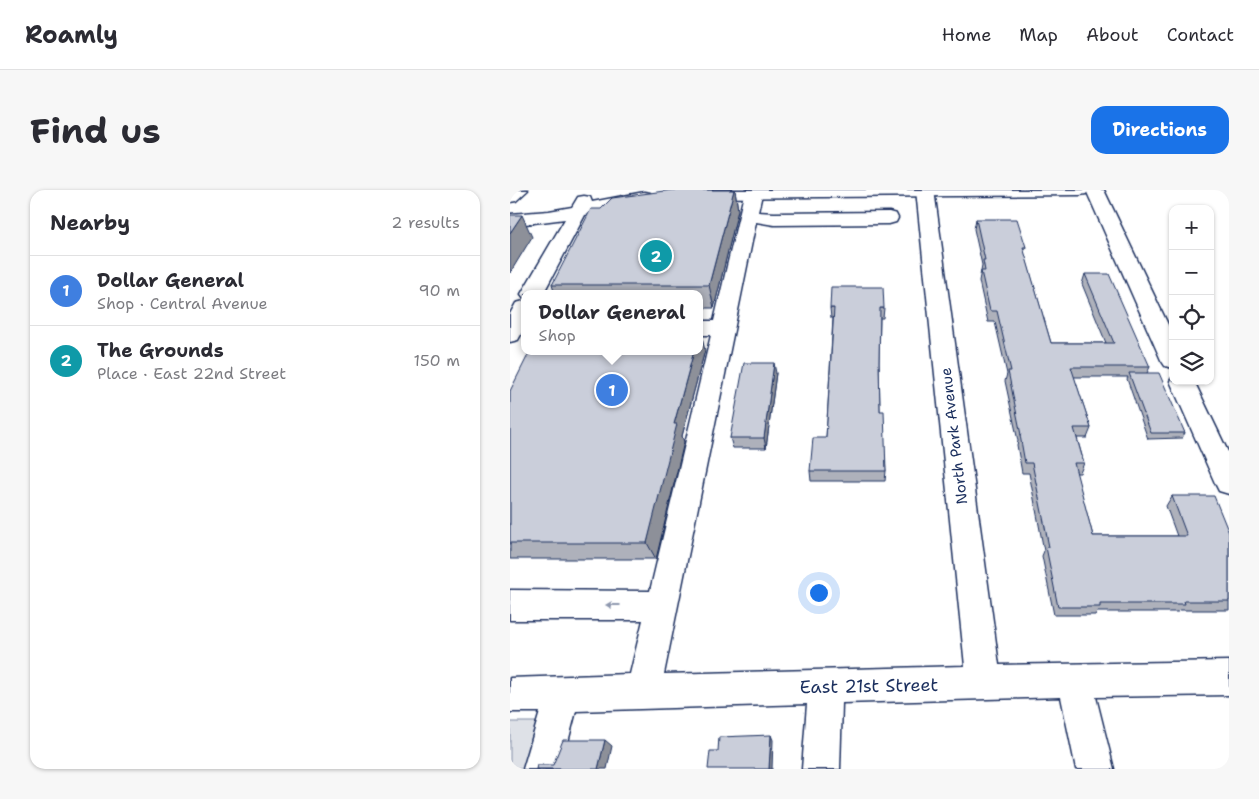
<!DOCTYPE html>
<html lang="en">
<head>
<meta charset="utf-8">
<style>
  body { margin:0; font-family:"Shantell Sans",sans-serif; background:#f7f7f7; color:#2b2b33 }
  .controls { position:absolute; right:15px; top:15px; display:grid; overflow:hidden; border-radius:10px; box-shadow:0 1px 4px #0004 }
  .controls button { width:45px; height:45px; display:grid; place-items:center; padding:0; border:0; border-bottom:1px solid #e1e1e2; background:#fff; color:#2b2b33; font:25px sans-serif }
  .you { position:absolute; left:308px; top:402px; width:18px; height:18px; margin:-12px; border:4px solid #fff; border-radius:50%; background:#1a73e8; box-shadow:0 0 0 8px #1a73e833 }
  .badge { display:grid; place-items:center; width:32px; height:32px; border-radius:50%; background:#1a73e8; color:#fff; font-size:16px; font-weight:700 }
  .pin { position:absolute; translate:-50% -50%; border:2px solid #fff; box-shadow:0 1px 5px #0006 }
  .popup { position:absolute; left:11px; top:100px; width:182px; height:65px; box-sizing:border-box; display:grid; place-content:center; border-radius:10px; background:#fff; filter:drop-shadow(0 1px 4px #0005); font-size:16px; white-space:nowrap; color:#7c7c81 }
  .popup b { font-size:19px; color:#2b2b33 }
  .popup::after { content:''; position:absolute; left:50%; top:100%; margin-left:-10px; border:10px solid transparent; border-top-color:#fff }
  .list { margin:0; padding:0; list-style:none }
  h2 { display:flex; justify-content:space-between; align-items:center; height:65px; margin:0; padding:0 20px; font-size:21px }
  h2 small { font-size:16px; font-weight:400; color:#7c7c81 }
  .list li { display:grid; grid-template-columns:32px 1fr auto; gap:15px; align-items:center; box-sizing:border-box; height:70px; padding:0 20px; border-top:1px solid #e1e1e2 }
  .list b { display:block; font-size:19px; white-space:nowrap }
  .list p { margin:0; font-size:16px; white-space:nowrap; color:#7c7c81 }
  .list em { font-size:16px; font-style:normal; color:#7c7c81 }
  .icon { flex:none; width:28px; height:28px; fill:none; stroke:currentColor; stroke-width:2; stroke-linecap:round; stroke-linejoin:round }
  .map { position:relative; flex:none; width:719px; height:579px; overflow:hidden; border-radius:15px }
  header { display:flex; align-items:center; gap:30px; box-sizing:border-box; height:70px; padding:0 25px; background:#fff; border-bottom:1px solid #e1e1e2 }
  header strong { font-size:24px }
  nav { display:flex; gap:28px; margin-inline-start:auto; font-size:18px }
  .intro { display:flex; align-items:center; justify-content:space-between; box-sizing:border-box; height:120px; padding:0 30px }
  h1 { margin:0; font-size:35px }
  .button { padding:12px 22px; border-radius:15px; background:#1a73e8; color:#fff; font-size:18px; font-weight:700 }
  main { display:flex; gap:30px; padding:0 30px }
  aside { flex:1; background:#fff; border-radius:15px; box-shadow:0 1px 4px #0004 }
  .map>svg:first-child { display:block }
  .green { fill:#dee1e7; stroke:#7c88a2 }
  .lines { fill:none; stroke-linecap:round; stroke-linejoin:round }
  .minor-casing { stroke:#1b2f5e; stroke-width:3 }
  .major-casing { stroke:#1b2f5e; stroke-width:3 }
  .minor { fill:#fff; fill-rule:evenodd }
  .major { fill:#fff; fill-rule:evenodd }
  .wall { fill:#aeb1bb; stroke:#1b2f5e }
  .shaded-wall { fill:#8d9099; stroke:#1b2f5e }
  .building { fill:#caceda; stroke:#1b2f5e }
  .oneway { fill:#8d97ae }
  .labels { text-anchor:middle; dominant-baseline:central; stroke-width:4; stroke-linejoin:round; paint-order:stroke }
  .street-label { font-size:15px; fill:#1b2f5e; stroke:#fff }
  .near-street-label { font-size:18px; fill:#1b2f5e; stroke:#fff }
</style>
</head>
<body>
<header>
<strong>Roamly</strong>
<nav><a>Home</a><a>Map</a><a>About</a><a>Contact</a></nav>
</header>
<div class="intro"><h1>Find us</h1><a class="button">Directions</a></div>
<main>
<aside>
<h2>Nearby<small>2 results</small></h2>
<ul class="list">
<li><span class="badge" style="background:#3f7fe0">1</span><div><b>Dollar General</b><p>Shop · Central Avenue</p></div><em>90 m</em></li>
<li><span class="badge" style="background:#0f9aa8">2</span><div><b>The Grounds</b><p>Place · East 22nd Street</p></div><em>150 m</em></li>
</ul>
</aside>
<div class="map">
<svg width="719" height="579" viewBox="0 0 719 579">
  <rect width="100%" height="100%" fill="#fff"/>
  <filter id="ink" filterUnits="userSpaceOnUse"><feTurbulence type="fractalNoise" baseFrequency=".02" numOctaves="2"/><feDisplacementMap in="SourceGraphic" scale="10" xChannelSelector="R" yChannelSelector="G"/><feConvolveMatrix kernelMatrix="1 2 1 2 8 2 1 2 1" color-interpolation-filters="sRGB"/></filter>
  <g filter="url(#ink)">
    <polygon class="green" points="0,532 28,532 13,579 0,579"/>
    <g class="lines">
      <g class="minor-casing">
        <g id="minor">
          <polygon points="0,0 18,0 6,11 0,12"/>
          <polygon points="235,0 253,0 248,22 264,23 379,22 386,24 388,28 386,32 379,34 264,35 246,32 154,484 455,476 406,0 424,0 489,475 719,471 719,505 586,507 604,579 566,579 551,507 332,513 330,579 292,579 297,514 66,521 51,579 13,579 30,522 0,522 0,488 120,484 133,430 0,430 0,400 140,401 201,145 190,145 190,131 204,131"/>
          <polygon points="576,0 594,0 663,145 663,178 655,176 651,170"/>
          <polygon points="663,186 663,191 684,191 719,264 719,304 709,301 705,293 660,191"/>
        </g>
      </g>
      <g class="major-casing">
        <g id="major">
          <polygon points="180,0 579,0 576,4 570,5 187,8 181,7 178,3"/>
          <polygon points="134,2 140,3 143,7 140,11 75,25 33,104 14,104 14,108 11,104 55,29 0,36 0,24 39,21 62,17 68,7 74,6 80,7 82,12"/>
          <polygon points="14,111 14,139 8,150 0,152 0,124 6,113"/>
        </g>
      </g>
      <use href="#minor" class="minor"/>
      <use href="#major" class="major"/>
    </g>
    <g class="wall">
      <polygon points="162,0 225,0 228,20 204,118 190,118 190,104 45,104 42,95 91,19"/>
      <polygon points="466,29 516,57 514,62 541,153 596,153 572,94 575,84 640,177 637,183 675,243 672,248 638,249 617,189 618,187 564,187 581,238 577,248 567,248 574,273 570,283 566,283 583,346 667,346 656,316 662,306 719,343 719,420 670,420 668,422 587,422 585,425 544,425 532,366 534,361 519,283 512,283 507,255 508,251 495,191 497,184 485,132 478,132 469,91 472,75 464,39"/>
      <polygon points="320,118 374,118 373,128 370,128 369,172 370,221 376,281 375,291 301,291 300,281 316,248 323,128 321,128"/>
      <polygon points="195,160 172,246 174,252 146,369 0,369 0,201"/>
      <polygon points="266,183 256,258 223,258 220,248"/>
    </g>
    <g class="shaded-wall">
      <polygon points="224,0 225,0 228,20 204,118 199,95"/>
      <polygon points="12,25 22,47 0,83 0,43"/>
      <polygon points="190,141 195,160 172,246 174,252 146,369 137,353 164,234 184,161 190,161"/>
      <polygon points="264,173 266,183 256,258 254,248"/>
      <polygon points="261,545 263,550 262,579 259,579"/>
      <polygon points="95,550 102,556 97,579 88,579"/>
    </g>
    <g class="building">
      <polygon points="162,0 224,0 199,95 42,95 81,19 91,19 102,8"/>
      <polygon points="0,25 12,25 0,43"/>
      <polygon points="466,29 507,29 516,57 513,57 541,153 604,153 575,84 599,84 640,177 561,177 581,238 564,238 574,273 564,273 583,346 677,346 662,306 704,306 719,343 719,411 674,411 675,414 590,414 590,417 548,417 536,357 539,357 522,273 515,273 510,245 511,245 498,181 501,181 487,121 480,121 471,81 475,81 473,70 475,70"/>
      <polygon points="321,97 373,97 374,118 370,118 369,172 370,221 374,221 376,281 300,281 303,248 316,248 324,118 320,118"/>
      <polygon points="20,161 184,161 164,234 167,234 137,353 0,353 0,201"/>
      <polygon points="234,173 264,173 254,248 220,248"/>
      <polygon points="619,183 649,183 675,243 641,243"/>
      <polygon points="261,545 259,579 198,579 200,561 208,561 209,547"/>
      <polygon points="53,550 95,550 88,579 26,579 27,575 43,575"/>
    </g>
    <defs><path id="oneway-solid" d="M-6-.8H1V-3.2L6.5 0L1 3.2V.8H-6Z" transform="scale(1.25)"/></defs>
    <use class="oneway" href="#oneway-solid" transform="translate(103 415) rotate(-180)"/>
  </g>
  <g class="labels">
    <g class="street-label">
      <text transform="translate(444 246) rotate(-97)">North Park Avenue</text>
    </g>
    <g class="near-street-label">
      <text transform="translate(359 496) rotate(-1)">East 21st Street</text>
    </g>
  </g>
</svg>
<div class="controls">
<button>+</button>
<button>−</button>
<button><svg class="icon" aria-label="locate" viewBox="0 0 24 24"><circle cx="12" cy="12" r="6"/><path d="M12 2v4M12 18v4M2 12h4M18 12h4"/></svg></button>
<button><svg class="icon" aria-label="layers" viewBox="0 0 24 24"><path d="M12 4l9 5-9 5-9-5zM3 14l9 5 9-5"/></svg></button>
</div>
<div class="you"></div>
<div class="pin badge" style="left:102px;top:200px;background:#3f7fe0">1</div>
<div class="popup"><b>Dollar General</b>Shop</div>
<div class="pin badge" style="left:146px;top:66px;background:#0f9aa8">2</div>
</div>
</main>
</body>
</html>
